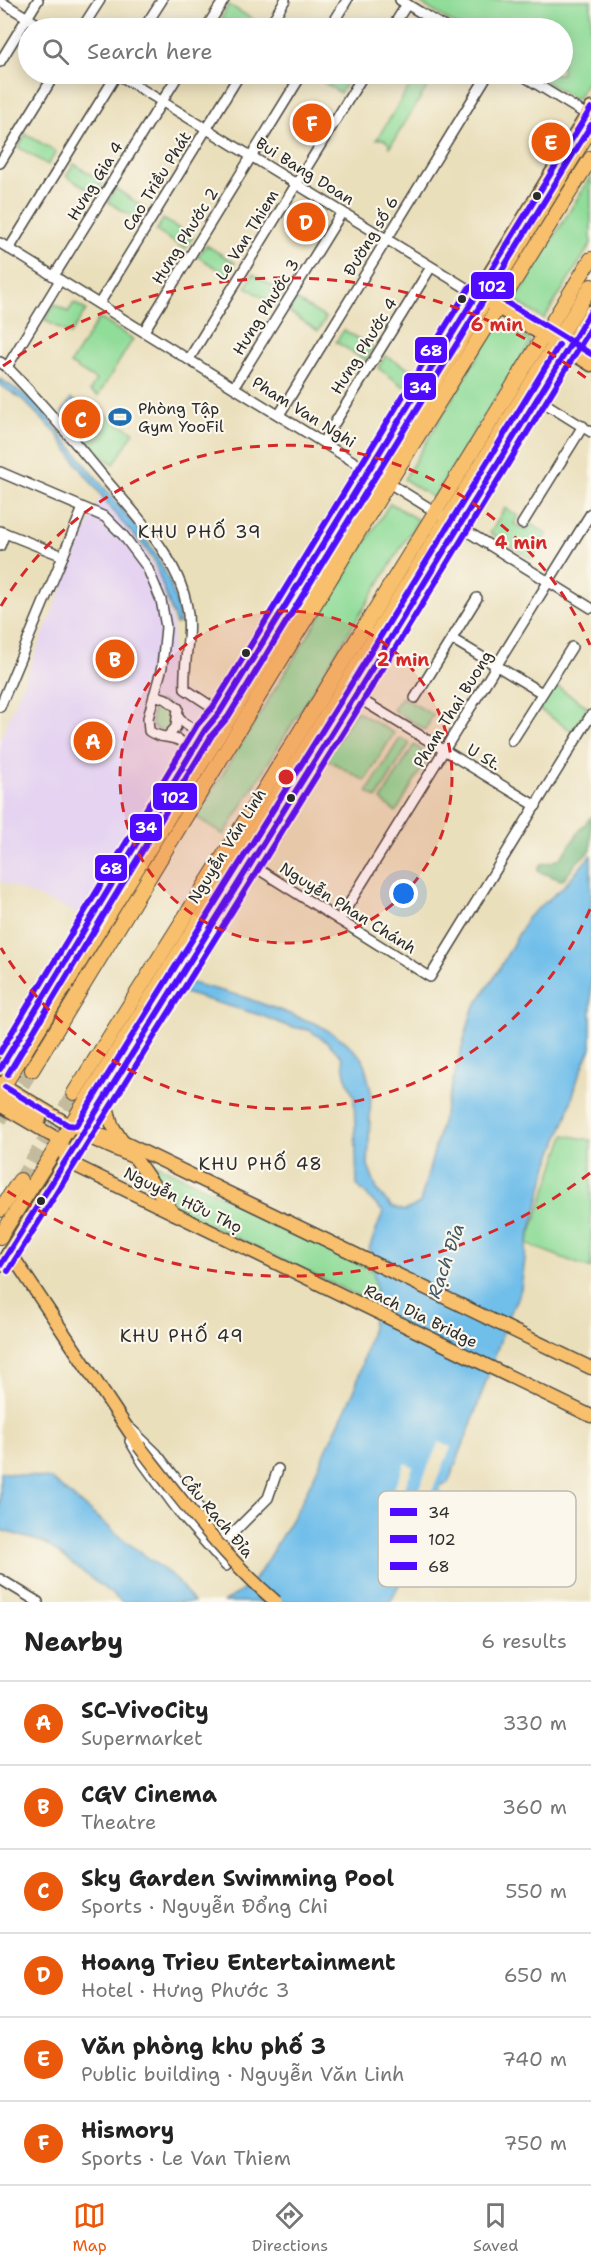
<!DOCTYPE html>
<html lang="en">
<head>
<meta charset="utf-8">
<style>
  body { margin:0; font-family:"Shantell Sans",sans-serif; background:#f2f2f2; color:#222 }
  .you { position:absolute; left:404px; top:894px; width:21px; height:21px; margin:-15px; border:4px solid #fff; border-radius:50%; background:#1a73e8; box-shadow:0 0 0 9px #1a73e833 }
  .badge { display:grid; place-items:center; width:39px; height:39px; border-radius:50%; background:#ea580c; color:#fff; font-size:20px; font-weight:700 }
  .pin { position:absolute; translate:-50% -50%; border:3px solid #fff; box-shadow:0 2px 6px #0006 }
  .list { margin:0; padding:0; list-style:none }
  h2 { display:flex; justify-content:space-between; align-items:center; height:78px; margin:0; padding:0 24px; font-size:26px }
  h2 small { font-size:20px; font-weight:400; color:#767676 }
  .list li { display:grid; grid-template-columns:39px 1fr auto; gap:18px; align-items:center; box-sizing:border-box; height:84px; padding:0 24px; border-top:2px solid #e0e0e0 }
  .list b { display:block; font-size:22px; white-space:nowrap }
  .list p { margin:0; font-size:20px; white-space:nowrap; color:#767676 }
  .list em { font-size:20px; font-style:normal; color:#767676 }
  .icon { flex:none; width:33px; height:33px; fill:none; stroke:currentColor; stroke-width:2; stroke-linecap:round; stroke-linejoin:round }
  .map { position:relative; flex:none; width:591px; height:1602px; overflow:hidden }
  .search { position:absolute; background:#fff; box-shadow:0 3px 15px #0003; left:18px; right:18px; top:18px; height:66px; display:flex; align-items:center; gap:15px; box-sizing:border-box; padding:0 21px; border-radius:33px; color:#767676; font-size:22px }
  .sheet { height:582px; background:#fff }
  nav { display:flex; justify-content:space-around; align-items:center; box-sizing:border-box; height:84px; border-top:2px solid #e0e0e0; background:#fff; font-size:16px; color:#767676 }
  nav a { display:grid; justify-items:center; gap:3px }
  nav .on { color:#ea580c }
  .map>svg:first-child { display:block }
  .built { fill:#e5d3f1 }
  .green { fill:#90dc99; stroke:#5e8462; stroke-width:1.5 }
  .forest { fill:#74bc81; stroke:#507456; stroke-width:1.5 }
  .water { fill:#70beea; stroke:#4e748a; stroke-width:1.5 }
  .pier { fill:#eadfbb }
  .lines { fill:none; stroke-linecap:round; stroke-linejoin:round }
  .highway-tunnel { stroke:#c4bb9e; stroke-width:14; stroke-dasharray:14 7; stroke-linecap:butt }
  .minor-casing { stroke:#484641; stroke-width:12 }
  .major-casing { stroke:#484641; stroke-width:15 }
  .highway-casing { stroke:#484641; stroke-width:16 }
  .minor { stroke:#fff; stroke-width:9 }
  .major { stroke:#f8bf6c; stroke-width:12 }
  .highway { stroke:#f8bf6c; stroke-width:14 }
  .major-bridge-casing { stroke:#484641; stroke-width:15; stroke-linecap:butt }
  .major-bridge { stroke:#f8bf6c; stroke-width:12 }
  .bus-1-casing { stroke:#fbf7ec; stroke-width:10 }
  .bus-2-casing { stroke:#fbf7ec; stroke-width:10 }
  .bus-3-casing { stroke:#fbf7ec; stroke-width:10 }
  .bus-1 { stroke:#4f0aff; stroke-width:6 }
  .bus-2 { stroke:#4f0aff; stroke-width:6 }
  .bus-3 { stroke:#4f0aff; stroke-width:6 }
  .ring { fill:none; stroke:#d62828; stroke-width:3; stroke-dasharray:10 8 }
  .bus-dot { fill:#2b2b2b; stroke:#fbf7ec; stroke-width:2 }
  .labels { text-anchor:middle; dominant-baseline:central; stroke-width:4.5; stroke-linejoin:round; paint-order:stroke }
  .street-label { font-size:16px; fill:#2b2b2b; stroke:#fbf7ec }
  .poi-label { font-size:16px; fill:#2b2b2b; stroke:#fbf7ec; text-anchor:start }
  .neighbourhood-label { font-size:18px; letter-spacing:1.5px; fill:#2b2b2b; stroke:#fbf7ec }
  .water-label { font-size:18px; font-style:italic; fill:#405764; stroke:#fbf7ec }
  .key { fill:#fbf7ec; stroke:#bdbab2; stroke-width:1.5 }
  .key-label { font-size:16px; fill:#2b2b2b }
  .centre { fill:#d62828; stroke:#fbf7ec; stroke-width:3 }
  .ring-label { font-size:18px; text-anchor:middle; font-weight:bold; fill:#d62828; stroke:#fbf7ec; stroke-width:4.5; stroke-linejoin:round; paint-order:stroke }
  .line-badge { stroke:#fbf7ec; stroke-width:2 }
  .badge-label { font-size:16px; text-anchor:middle; font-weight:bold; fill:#fff }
</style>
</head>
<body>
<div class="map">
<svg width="591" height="1602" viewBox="0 0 591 1602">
  <rect width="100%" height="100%" fill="#fbf7ec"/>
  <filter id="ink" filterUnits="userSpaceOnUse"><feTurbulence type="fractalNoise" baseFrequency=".0167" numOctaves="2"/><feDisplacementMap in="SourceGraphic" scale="12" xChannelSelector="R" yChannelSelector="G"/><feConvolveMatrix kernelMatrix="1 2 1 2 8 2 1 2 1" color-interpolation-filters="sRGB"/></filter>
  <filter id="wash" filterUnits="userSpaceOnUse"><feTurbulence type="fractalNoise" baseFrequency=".008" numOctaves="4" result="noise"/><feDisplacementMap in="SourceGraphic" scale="24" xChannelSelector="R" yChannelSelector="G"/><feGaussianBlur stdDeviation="1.35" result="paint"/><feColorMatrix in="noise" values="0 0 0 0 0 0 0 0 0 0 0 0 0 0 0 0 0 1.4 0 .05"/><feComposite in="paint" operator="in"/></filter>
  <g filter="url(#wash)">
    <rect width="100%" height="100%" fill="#eadfbb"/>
    <polygon class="built" points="100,496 144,550 158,575 173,625 172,654 168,677 175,686 210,709 83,916 0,881 0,740"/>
    <g class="green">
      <polygon points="415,0 591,0 591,75 576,100 533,74 562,74 562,28 461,28"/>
      <polygon points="229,5 259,23 255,28 235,28 221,19"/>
      <polygon points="311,74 340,74 349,79 340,93"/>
      <path d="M 417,74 L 435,74 L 390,147 C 388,141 384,138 377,139 Z"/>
      <polygon points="26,134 56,152 48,165 18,147"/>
      <polygon points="74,164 103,182 96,194 66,176"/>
      <polygon points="591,176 591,244 544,319 515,301"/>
      <polygon points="116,189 145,208 138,220 108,202"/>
      <polygon points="163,219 193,237 185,249 156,231"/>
      <polygon points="206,245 235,263 228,275 198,257"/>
      <polygon points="253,274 283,293 275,305 246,287"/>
      <polygon points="296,300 326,318 318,331 289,312"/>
      <polygon points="74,303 86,310 70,335 45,320 55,304 68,312"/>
      <polygon points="99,318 133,339 98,396 90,391 96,380 70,364"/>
      <polygon points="499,321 531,342 433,498 404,479"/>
      <polygon points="344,330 373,348 365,360 336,342"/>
      <polygon points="385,356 416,372 406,388 378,368"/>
      <polygon points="102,413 134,432 114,464 83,445"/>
      <polygon points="390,503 418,520 224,835 196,817"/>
      <polygon points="505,508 518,516 514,524 526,531 531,524 547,534 531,559 490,533"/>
      <polygon points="553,684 588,707 572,731 537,708"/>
      <polygon points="402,697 433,715 425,730 393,710"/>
      <polygon points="159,702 162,702 172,708 172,723 170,728 162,732 152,726 152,712"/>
      <polygon points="356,711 394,733 365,781 325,758"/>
      <polygon points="400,738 410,743 377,798 367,792"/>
      <polygon points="414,745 425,753 426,761 396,812 381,800"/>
      <polygon points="565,1135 591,1140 591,1269 527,1244"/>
      <polygon points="150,1161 373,1271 376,1288 375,1304 178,1210 146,1166 146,1163"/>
    </g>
    <path class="forest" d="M 591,817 L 591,850 L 577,862 L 564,879 L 561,880 L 538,871 L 541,864 C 565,861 563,854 576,836 C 580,829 586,823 591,817 Z"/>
    <g class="water">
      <path d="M 0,379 L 25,395 L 45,414 L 146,540 C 165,566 175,591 180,623 L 176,624 L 154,561 L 144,546 L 121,521 L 78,465 L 57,434 L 22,399 L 0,385 Z"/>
      <polygon points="71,399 95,414 83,432 77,431 75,426 78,423 62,413"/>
      <polygon points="591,855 591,1048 578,1078 567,1116 548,1165 527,1244 521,1289 507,1321 469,1430 448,1483 441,1485 435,1505 438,1509 390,1602 224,1602 248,1587 260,1572 300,1505 355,1389 372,1327 376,1289 369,1249 383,1212 357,1185 354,1097 345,1075 342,1057 327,1042 309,1030 287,1026 263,1016 181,992 188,982 241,996 317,1024 345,1041 363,1059 371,1091 368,1166 378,1192 392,1207 405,1211 420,1203 472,1011 498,971 528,917 561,889"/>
      <polygon points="0,1472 51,1479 128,1543 175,1578 194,1602 122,1602 45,1543 0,1530"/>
    </g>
    <polygon class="pier" points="439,1442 451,1447 413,1535 409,1533 408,1536 421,1542 420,1544 413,1541 407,1553 405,1552 410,1540 403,1537 398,1549 396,1548 401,1536 392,1532 385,1543 390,1531 379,1526 373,1537 379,1524 382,1525 397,1490 394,1488 405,1463 413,1467 403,1491 399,1490 384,1526 406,1535 407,1532 401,1529"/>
  </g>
  <g filter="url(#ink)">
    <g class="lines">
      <g class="highway-tunnel">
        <polyline points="0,1120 32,1070"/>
        <polyline points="20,1180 74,1093"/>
      </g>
      <g class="minor-casing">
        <g id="minor">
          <polyline points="400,0 446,28"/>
          <polyline points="0,1 44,28"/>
          <polyline points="82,28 100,0"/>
          <polyline points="144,28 162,0"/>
          <polyline points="206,28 224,0"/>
          <polyline points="268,28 285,0"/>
          <polyline points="330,28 347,0"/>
          <polyline points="392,28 407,4"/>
          <polyline points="0,62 38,0"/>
          <polyline points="117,74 476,294"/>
          <polyline points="520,74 587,115"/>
          <polyline points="0,163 55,74"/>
          <polyline points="0,243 372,473"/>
          <polyline points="9,249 117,74"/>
          <polyline points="54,276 179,74"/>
          <polyline points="99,304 240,74"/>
          <polyline points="144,331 302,74"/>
          <polyline points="189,359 364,74"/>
          <path d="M 0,362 L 7,367 C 42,403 75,442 107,481 C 138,518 178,557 187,607 C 192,635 183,662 185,689 L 220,712"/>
          <polyline points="7,367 60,280"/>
          <polyline points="234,387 342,212"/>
          <polyline points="538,399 591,432"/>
          <polyline points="279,415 488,74"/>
          <polyline points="323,442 431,267"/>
          <path d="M 0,472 L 105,517 L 123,535 L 147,567 L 161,600 L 166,627 L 162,667 L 148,718 L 149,731 C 164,742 174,731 193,751"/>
          <polyline points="384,480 591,608"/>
          <polyline points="522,524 583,426"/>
          <polyline points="0,531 63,556"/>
          <polyline points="0,546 5,533"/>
          <polyline points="452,639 542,693"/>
          <polyline points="154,695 166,699 178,708 176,727 168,736"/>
          <polyline points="355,696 536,806"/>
          <polyline points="415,698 477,598"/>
          <polyline points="0,707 83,508"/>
          <path d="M 178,716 C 185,725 193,732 205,730"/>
          <polyline points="512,741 572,647"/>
          <polyline points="250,864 430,977 591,715"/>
          <polyline points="339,920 591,513"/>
          <polyline points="130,1428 156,1453 225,1541"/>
          <polyline points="130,1441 143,1463 182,1516 226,1566"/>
          <polyline points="222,1544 268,1498 278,1469"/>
          <polyline points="0,1579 38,1602"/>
        </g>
      </g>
      <g class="major-casing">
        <g id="major">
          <polyline points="490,303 591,365"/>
          <polyline points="0,1069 205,730 220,712 591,108"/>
          <polyline points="0,1083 71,1126 123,1142 591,1368"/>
          <polyline points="0,1095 40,1119"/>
          <polyline points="104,1096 112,1125 123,1142"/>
          <polyline points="0,1105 61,1141 66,1161 591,1416"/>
          <polyline points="83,1135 135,1158 173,1213"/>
          <polyline points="9,1251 139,1446"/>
          <polyline points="0,1266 355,696 591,311"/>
        </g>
      </g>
      <g class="highway-casing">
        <g id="highway">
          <polyline points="32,1070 381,495 591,158"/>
          <polyline points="0,1092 591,128"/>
          <polyline points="74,1093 227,850 591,259"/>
          <polyline points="0,1210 20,1180"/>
          <polyline points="0,1237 229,873 591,286"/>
        </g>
      </g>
      <use href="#minor" class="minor"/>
      <use href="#major" class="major"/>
      <use href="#highway" class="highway"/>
      <g class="major-bridge-casing">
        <path id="major-bridge" d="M 139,1446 C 182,1501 223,1556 276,1602"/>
      </g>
      <use href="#major-bridge" class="major-bridge"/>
      <g class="bus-1-casing">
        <g id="bus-1">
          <polyline points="0,1069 205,730 220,712 591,108"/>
          <polyline points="0,1266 355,696 591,311"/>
        </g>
      </g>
      <g class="bus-2-casing">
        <g id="bus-2">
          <polyline points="8,1074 212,735 228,717 591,125"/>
          <polyline points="8,1271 363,701 591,328"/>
        </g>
      </g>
      <g class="bus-3-casing">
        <g id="bus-3">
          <polyline points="0,1052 197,725 213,707 469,288 475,285 480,286 591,354"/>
          <polyline points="5,1087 68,1125 76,1126 347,691 559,345"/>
        </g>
      </g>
      <use href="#bus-1" class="bus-1"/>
      <use href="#bus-2" class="bus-2"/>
      <use href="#bus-3" class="bus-3"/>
    </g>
  </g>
  <circle cx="286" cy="777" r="166" fill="#d62828" fill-opacity=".12"/>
  <g class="ring">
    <circle cx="286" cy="777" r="166"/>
    <path d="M590 909A332 332 0 0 1 1 948M1 606A332 332 0 0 1 590 645"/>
    <path d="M590 1173A499 499 0 0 1 3 1188M3 366A499 499 0 0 1 590 381"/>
  </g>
  <defs>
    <g id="stadium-bare" transform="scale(1.8)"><path d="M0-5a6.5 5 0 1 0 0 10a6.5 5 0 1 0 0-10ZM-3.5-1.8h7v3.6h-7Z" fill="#1f6fb2" stroke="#fbf7ec" stroke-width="2.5" paint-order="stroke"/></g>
  </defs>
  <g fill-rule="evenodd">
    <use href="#stadium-bare" x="120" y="417"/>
  </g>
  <g class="bus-dot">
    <circle cx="537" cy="196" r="5"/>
    <circle cx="462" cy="299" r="5"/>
    <circle cx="246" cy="653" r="5"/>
    <circle cx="291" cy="798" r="5"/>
    <circle cx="41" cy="1201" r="5"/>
  </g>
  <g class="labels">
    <g class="street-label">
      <text transform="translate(305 171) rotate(32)">Bui Bang Doan</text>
      <text transform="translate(95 181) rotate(-58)">Hưng Gia 4</text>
      <text transform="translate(157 181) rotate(-58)">Cao Triều Phát</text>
      <text transform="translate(247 235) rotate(-58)">Le Van Thiem</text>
      <text transform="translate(185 236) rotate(-58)">Hưng Phước 2</text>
      <text transform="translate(371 236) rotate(-59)">Đường số 6</text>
      <text transform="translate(266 307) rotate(-58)">Hưng Phước 3</text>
      <text transform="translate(364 346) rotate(-58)">Hưng Phước 4</text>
      <text transform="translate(304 412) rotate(32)">Pham Van Nghi</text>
      <text transform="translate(453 709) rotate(-58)">Pham Thai Buong</text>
      <text transform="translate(484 757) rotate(31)">U St.</text>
      <text transform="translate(227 846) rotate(-58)">Nguyễn Văn Linh</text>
      <text transform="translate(348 908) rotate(32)">Nguyễn Phan Chánh</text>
      <text transform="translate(183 1200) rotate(26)">Nguyễn Hữu Thọ</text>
      <text transform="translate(421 1316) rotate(26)">Rach Dia Bridge</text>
      <text transform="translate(217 1516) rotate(50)">Cầu Rạch Đỉa</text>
    </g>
    <g class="poi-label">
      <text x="138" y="408">Phòng Tập<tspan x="138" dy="18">Gym YooFil</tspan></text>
    </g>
    <g class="neighbourhood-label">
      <text x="200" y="532">KHU PHỐ 39</text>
      <text x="261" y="1164">KHU PHỐ 48</text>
      <text x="182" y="1336">KHU PHỐ 49</text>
    </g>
    <g class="water-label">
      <text transform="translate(446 1261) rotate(-71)">Rạch Đỉa</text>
    </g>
  </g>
  <rect x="378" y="1491" width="198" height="96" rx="9" class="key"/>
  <rect x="390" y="1508" width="27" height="8" fill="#4f0aff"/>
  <rect x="390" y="1535" width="27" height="8" fill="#4f0aff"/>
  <rect x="390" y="1562" width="27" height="8" fill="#4f0aff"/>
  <g class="key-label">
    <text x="428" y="1518">34</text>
    <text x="428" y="1545">102</text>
    <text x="428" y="1572">68</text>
  </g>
  <circle cx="286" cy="777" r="9" class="centre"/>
  <g class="ring-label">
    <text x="497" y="331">6 min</text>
    <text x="521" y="549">4 min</text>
    <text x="403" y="666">2 min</text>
  </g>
  <g class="line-badge">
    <rect x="470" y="271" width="45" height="29" rx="6" fill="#4f0aff"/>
    <rect x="414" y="336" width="34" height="28" rx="6" fill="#4f0aff"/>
    <rect x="403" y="372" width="34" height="29" rx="6" fill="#4f0aff"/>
    <rect x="152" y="782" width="46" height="29" rx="6" fill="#4f0aff"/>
    <rect x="129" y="813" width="34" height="29" rx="6" fill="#4f0aff"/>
    <rect x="94" y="854" width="34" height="28" rx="6" fill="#4f0aff"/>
  </g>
  <g class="badge-label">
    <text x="492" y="292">102</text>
    <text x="431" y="356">68</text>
    <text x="420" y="393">34</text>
    <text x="175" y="803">102</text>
    <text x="146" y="833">34</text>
    <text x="111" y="874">68</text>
  </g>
</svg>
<div class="you"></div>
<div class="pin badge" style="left:93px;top:741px">A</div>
<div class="pin badge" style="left:115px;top:659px">B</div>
<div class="pin badge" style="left:81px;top:419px">C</div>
<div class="pin badge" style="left:306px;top:222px">D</div>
<div class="pin badge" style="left:551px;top:142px">E</div>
<div class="pin badge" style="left:312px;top:123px">F</div>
<div class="search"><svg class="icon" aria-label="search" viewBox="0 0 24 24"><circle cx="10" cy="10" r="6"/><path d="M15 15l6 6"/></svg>Search here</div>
</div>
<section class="sheet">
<h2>Nearby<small>6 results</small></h2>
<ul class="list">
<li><span class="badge">A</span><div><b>SC-VivoCity</b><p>Supermarket</p></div><em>330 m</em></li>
<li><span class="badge">B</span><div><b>CGV Cinema</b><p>Theatre</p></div><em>360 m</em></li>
<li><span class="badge">C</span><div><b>Sky Garden Swimming Pool</b><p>Sports · Nguyễn Đổng Chi</p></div><em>550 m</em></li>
<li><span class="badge">D</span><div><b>Hoang Trieu Entertainment</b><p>Hotel · Hưng Phước 3</p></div><em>650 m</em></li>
<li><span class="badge">E</span><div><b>Văn phòng khu phố 3</b><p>Public building · Nguyễn Văn Linh</p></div><em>740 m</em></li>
<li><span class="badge">F</span><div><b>Hismory</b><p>Sports · Le Van Thiem</p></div><em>750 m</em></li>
</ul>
</section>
<nav>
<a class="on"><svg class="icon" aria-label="map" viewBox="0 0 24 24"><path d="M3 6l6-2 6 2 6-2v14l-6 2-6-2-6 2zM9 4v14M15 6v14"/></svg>Map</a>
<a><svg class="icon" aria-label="directions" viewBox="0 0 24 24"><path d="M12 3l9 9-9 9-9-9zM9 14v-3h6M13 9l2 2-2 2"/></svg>Directions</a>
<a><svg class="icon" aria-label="saved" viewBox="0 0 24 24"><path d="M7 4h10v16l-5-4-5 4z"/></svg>Saved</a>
</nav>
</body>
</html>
